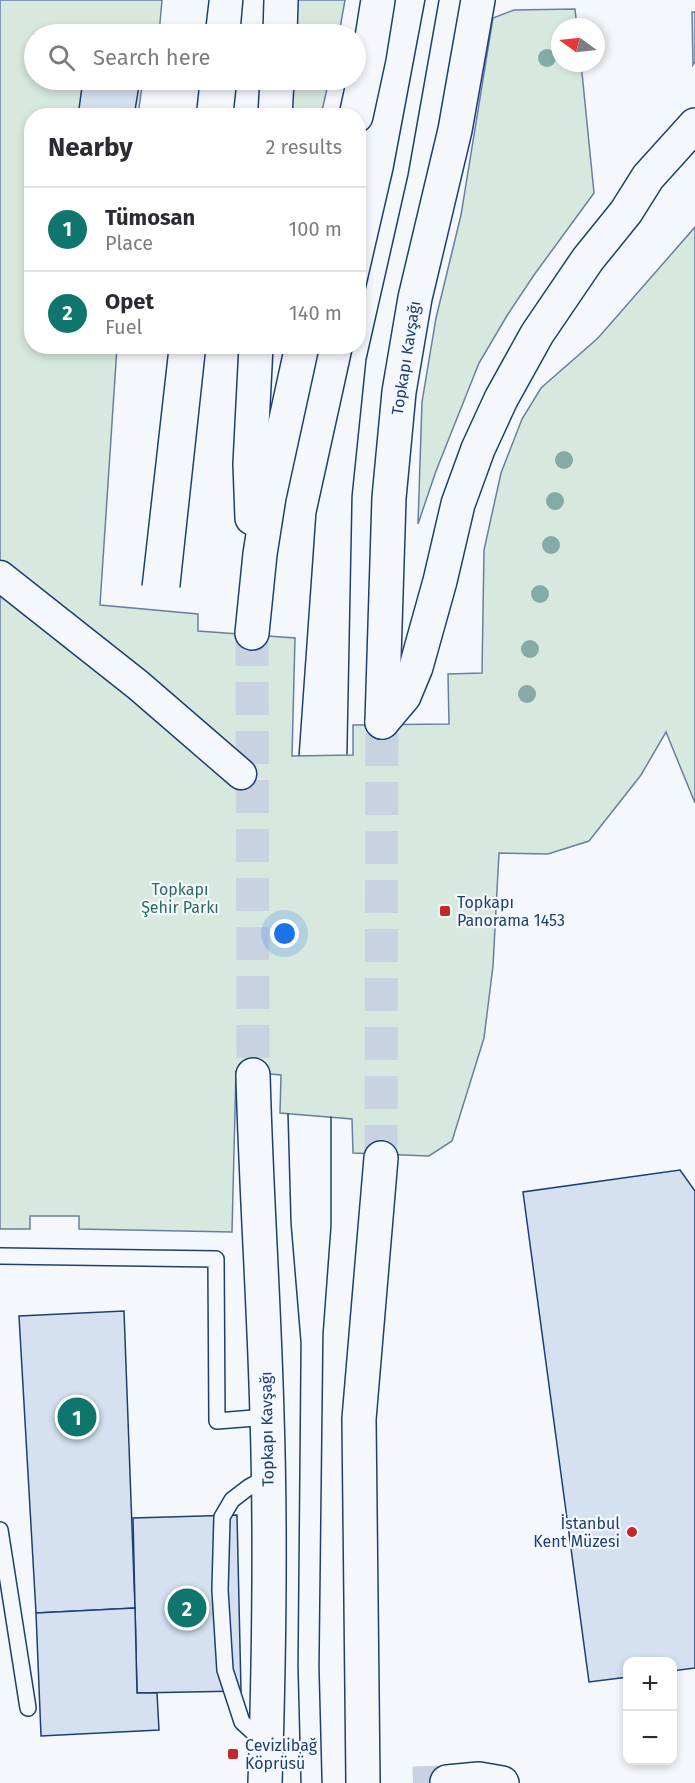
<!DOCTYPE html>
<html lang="en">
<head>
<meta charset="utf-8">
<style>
  body { margin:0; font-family:"Fira Sans",sans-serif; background:#f2f2f3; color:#2b2b33 }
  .controls { position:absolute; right:18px; bottom:18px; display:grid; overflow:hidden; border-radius:12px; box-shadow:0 3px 9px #0003 }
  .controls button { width:54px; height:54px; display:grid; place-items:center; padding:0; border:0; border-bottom:2px solid #e1e1e2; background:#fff; color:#2b2b33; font:30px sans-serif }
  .compass { position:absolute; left:551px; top:18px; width:54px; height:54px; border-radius:50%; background:#fff; box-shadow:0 3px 9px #0003; rotate:285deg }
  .you { position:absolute; left:285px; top:934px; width:21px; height:21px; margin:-15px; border:4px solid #fff; border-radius:50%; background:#1a73e8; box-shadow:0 0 0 9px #1a73e833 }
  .badge { display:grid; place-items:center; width:39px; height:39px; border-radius:50%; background:#0f766e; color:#fff; font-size:20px; font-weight:700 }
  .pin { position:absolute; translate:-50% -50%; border:3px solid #fff; box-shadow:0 2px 6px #0006 }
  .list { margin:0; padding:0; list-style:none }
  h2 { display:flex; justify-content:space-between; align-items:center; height:78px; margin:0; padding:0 24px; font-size:26px }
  h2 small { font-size:20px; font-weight:400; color:#7c7c81 }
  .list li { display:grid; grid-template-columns:39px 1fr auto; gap:18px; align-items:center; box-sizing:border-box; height:84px; padding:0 24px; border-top:2px solid #e1e1e2 }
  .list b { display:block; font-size:22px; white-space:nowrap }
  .list p { margin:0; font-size:20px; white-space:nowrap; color:#7c7c81 }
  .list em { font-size:20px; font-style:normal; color:#7c7c81 }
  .icon { flex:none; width:33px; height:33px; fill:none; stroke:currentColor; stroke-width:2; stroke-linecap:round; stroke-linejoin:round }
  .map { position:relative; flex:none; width:695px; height:1783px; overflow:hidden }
  .search { position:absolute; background:#fff; box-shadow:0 3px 9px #0003; left:24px; top:24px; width:342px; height:66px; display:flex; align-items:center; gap:15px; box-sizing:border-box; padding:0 21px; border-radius:33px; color:#7c7c81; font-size:22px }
  .panel { position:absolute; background:#fff; box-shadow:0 3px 9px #0003; left:24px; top:108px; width:342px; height:246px; border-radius:24px }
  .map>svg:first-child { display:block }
  .green { fill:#d7e8df; stroke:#687fa3; stroke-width:1.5 }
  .building { fill:#d5e0f0; stroke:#1d3f73; stroke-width:1.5 }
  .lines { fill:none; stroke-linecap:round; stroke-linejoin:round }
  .primary-tunnel { stroke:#c9d2e0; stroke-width:33; stroke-dasharray:33 16; stroke-linecap:butt }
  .lane-casing { stroke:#1d3f73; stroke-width:18 }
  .street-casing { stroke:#1d3f73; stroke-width:33 }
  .primary-casing { stroke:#1d3f73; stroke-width:36 }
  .lane { stroke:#f4f7fb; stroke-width:15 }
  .street { stroke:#f4f7fb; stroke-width:30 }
  .primary { stroke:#f4f7fb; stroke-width:33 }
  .tram { stroke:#1d3f73; stroke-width:1.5 }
  .tree { fill:#86aba6 }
  .poi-dot { fill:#c62828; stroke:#f4f7fb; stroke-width:2 }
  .labels { text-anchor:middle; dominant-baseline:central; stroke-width:4.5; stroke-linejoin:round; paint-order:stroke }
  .street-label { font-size:16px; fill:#1d3f73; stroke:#f4f7fb }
  .park-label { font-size:16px; fill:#2c6c60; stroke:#f4f7fb }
  .poi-label { font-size:16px; fill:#1d3f73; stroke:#f4f7fb; text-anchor:start }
</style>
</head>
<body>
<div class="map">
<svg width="695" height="1783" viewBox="0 0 695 1783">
  <rect width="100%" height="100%" fill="#f4f7fb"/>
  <g class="green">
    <polygon points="0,0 162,0 159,34 34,34 34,80 148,80 142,86 138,115 32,116 32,346 117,347 100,605 198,614 198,631 295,638 292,756 353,755 353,725 449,724 448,674 482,673 484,550 501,473 522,419 541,388 598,338 695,227 695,803 666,732 641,775 589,841 548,854 499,853 493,966 484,1038 452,1141 429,1156 353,1153 352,1119 280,1113 281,1075 236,1071 232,1232 79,1229 79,1216 30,1216 30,1229 0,1229"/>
    <polygon points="297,0 345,0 339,34 296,34"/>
    <polygon points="575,9 577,27 560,27 560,63 581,63 594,193 534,275 508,314 479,363 436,471 418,524 422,402 436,318 461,215 493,18 514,10"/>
    <polygon points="692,12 695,12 695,62 693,65"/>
    <polygon points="293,80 329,80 321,115 291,116"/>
  </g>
  <g class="building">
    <polygon points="83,80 140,80 134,116 78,116"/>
    <polygon points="680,1170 695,1191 695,1668 672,1671 672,1662 628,1662 628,1677 589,1682 523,1192"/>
    <polygon points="124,1311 135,1608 36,1613 19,1316"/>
    <polygon points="237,1515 241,1691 137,1693 133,1518"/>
    <polygon points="135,1608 137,1693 157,1693 159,1730 41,1736 36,1613"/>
  </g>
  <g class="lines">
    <g class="primary-tunnel">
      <polyline points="252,633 253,1075"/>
      <polyline points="381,1158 382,722"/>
      <polyline points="413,1783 447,1782"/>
    </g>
    <g class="lane-casing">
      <g id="lane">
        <polyline points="0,1256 216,1259 217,1421 267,1417"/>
        <polyline points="0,1530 28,1708"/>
        <polyline points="265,1743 242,1722 225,1670 220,1590 222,1517 232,1500 249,1487 269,1476"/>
      </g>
    </g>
    <g class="street-casing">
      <polyline id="street" points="0,576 138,685 241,774"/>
    </g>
    <g class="primary-casing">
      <g id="primary">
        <polyline points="280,34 281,0"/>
        <polyline points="275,116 277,80"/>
        <polyline points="356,116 369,56 378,0"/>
        <polyline points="252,518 250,464 256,346"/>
        <polyline points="252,633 260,554 269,497 302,346"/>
        <polyline points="382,722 389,498 399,392 415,298 455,130 478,0"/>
        <polyline points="382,722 404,696 416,667 440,581 458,504 478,449 501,399 537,334 588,259 626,212 648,177 695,125"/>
        <path d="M 253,1075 C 256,1189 264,1302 267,1415 C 271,1538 269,1661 265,1783"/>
        <polyline points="447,1782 479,1779 502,1783"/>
        <polyline points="363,1783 359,1419 381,1158"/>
      </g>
    </g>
    <use href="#lane" class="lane"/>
    <use href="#street" class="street"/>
    <use href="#primary" class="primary"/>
    <g class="tram">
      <polyline points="205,34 209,0"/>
      <polyline points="240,34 243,0"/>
      <polyline points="196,116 200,80"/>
      <polyline points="233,116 237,80"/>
      <polyline points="358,321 393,170 425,0"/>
      <polyline points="142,585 169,346"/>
      <polyline points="180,587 206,346"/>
      <polyline points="347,754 352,496 366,360 408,175 439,0"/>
      <polyline points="299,755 316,514 353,346"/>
      <polyline points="288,1114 291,1223 301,1343 298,1666 301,1783"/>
      <polyline points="322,1783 319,1667 323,1334 331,1226 331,1117"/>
    </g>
  </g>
  <g class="tree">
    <circle cx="547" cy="58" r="9"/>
    <circle cx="564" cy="460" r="9"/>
    <circle cx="555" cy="501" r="9"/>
    <circle cx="551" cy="545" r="9"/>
    <circle cx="540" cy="594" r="9"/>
    <circle cx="530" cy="649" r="9"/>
    <circle cx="527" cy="694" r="9"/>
  </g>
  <g class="poi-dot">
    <rect x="439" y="905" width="12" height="12" rx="3"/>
    <circle cx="632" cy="1532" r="6"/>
    <rect x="227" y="1748" width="12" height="12" rx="3"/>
  </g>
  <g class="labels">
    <g class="street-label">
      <text transform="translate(406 358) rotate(-81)">Topkapı Kavşağı</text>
      <text transform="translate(267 1429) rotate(-91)">Topkapı Kavşağı</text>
    </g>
    <g class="park-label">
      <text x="180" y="889">Topkapı<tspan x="180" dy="18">Şehir Parkı</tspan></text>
    </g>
    <g class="poi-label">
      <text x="457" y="902">Topkapı<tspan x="457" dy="18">Panorama 1453</tspan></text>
      <text x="620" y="1523" text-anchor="end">İstanbul<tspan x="620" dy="18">Kent Müzesi</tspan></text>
      <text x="245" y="1745">Cevizlibağ<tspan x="245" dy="18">Köprüsü</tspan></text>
    </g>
  </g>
</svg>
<div class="controls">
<button>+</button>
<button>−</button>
</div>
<svg class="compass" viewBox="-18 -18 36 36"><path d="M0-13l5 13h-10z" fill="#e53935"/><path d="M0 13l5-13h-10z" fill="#7c7c81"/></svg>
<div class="you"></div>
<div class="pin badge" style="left:77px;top:1417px">1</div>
<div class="pin badge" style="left:187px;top:1608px">2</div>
<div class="search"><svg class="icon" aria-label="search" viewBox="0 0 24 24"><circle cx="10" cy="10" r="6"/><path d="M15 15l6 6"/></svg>Search here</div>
<section class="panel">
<h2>Nearby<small>2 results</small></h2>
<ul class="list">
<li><span class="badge">1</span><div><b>Tümosan</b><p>Place</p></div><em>100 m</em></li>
<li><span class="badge">2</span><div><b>Opet</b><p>Fuel</p></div><em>140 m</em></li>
</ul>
</section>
</div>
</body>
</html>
